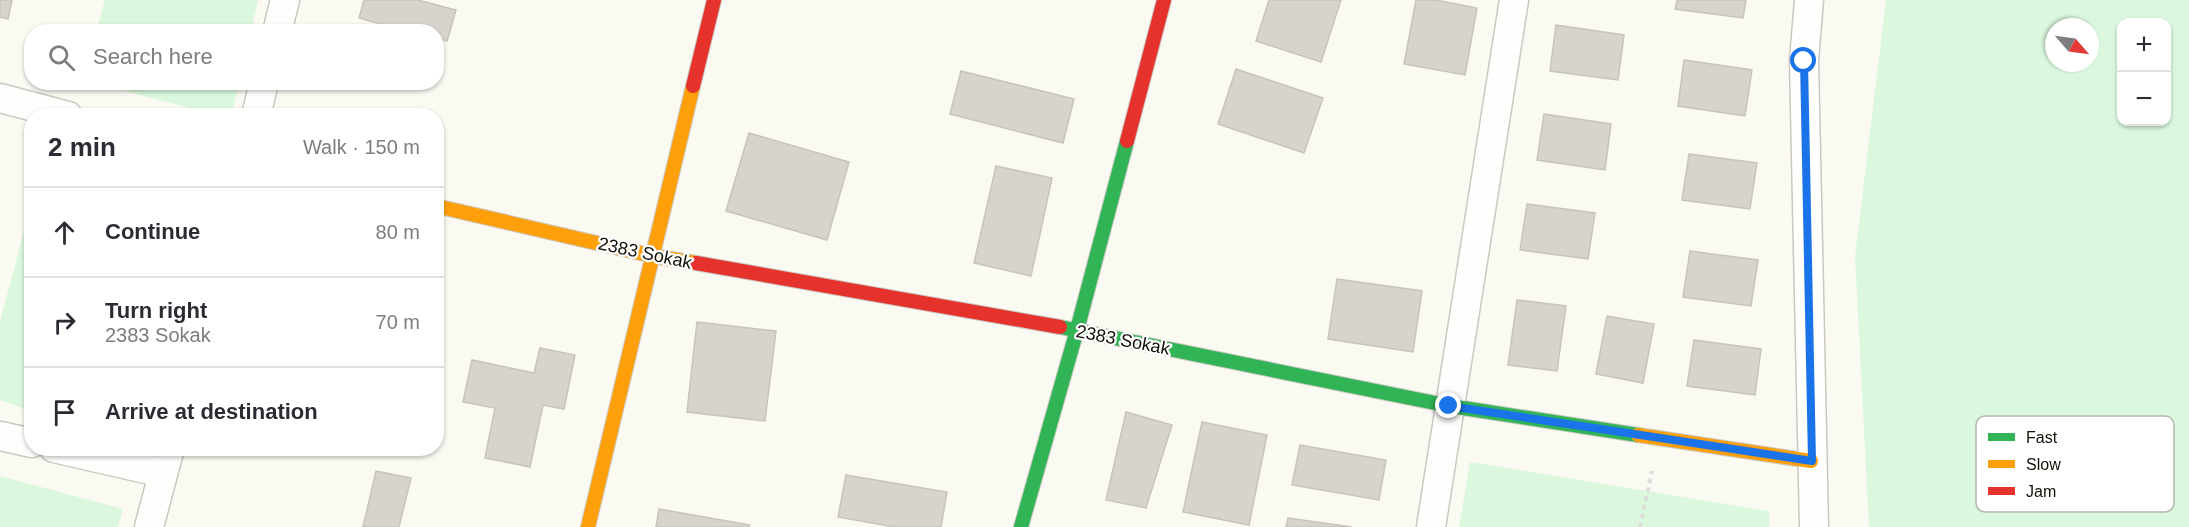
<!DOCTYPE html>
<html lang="en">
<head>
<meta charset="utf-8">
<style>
  body { margin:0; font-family:Arial,sans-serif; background:#f2f2f3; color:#2b2b33 }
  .controls { position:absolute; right:18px; top:18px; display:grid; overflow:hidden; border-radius:12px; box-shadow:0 2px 4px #0004 }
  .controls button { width:54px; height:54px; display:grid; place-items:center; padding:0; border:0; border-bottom:2px solid #e1e1e2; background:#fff; color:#2b2b33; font:30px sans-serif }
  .compass { position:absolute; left:2045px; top:18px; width:54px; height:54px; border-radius:50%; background:#fff; box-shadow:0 2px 4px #0004; rotate:118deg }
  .stop { position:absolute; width:18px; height:18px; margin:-14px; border:4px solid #1a73e8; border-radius:50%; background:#fff }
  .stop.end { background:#1a73e8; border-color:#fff; box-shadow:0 2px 6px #0008 }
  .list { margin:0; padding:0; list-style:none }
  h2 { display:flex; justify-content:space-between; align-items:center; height:78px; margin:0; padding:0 24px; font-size:26px }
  h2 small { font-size:20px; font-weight:400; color:#7c7c81 }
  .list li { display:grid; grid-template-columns:39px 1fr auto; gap:18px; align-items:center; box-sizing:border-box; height:90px; padding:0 24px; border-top:2px solid #e1e1e2 }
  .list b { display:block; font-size:22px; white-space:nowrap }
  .list p { margin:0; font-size:20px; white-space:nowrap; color:#7c7c81 }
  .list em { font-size:20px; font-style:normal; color:#7c7c81 }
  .icon { flex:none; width:33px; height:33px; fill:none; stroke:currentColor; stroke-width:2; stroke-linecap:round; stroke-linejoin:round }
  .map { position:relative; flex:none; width:2189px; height:527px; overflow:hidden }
  .search { position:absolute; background:#fff; box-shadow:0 2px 4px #0004; left:24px; top:24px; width:420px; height:66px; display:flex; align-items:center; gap:15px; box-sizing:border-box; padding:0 21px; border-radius:24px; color:#7c7c81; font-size:22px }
  .panel { position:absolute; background:#fff; box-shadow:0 2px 4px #0004; left:24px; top:108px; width:420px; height:348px; border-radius:24px }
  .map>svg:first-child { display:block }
  .green { fill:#dbf8de; fill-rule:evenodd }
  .building { fill:#d6d4cc; stroke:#c6c4bc; stroke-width:1.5 }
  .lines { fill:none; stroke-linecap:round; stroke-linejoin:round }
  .street-casing { stroke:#cac8c0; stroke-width:31 }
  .fast-casing { stroke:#cac8c0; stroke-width:16 }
  .slow-casing { stroke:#cac8c0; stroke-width:16 }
  .jam-casing { stroke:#cac8c0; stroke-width:16 }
  .path { stroke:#dedddb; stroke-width:4; stroke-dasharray:4.5 4.5; stroke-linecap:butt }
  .street { stroke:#fefefd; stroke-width:28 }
  .fast { stroke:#30b455; stroke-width:14 }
  .slow { stroke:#ff9f0a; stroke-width:14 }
  .jam { stroke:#e5322d; stroke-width:14 }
  .route { stroke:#1a73e8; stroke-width:8 }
  .labels { text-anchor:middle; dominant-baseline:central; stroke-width:4.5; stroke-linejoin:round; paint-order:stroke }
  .street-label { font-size:18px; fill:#120f06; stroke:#fff }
  .key { fill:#fff; stroke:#b8b7b4; stroke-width:1.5 }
  .key-label { font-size:16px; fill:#120f06 }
</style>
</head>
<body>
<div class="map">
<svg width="2189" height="527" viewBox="0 0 2189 527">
  <rect width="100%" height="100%" fill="#faf9f2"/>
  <g class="green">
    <polygon points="105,0 258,0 251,31 96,31"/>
    <path d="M 1886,0 L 2189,0 L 2189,527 L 1869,527 L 1855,256 ZM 2166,22 L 2166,122 L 2122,122 L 2122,22 ZM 2054,27 L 2090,27 L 2090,63 L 2054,63 Z"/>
    <polygon points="94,83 239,83 231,116 217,115"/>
    <polygon points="31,206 32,411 31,411 0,400 0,321"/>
    <polygon points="1470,462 1769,511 1769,527 1459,527"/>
    <polygon points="0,476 123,509 118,527 0,527"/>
  </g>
  <g class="building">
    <polygon points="0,0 12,0 8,19 0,17"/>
    <polygon points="364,0 418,0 456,10 447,41 436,38 436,32 410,32 359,18"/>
    <polygon points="1269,0 1341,0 1321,62 1256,41"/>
    <polygon points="1416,0 1436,0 1477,8 1465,75 1404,64"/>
    <polygon points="1677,0 1746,0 1743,18 1675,9"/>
    <polygon points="1556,25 1624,35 1618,80 1550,71"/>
    <polygon points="1684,60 1752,70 1745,116 1678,106"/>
    <polygon points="1236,69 1323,98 1304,153 1218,124"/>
    <polygon points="961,71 1074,99 1063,143 950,114"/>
    <polygon points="1544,114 1611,124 1605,170 1537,160"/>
    <polygon points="749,133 849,162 827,240 726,211"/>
    <polygon points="1689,154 1757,163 1750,209 1682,200"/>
    <polygon points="996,166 1052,178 1031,276 974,263"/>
    <polygon points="1527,204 1595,213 1588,259 1520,250"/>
    <polygon points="1690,251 1758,260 1751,306 1683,297"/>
    <polygon points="1337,279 1422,291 1413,352 1328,339"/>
    <polygon points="1517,300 1566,306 1557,371 1508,365"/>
    <polygon points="1607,316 1654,324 1643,383 1596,374"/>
    <polygon points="697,322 776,331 765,421 687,412"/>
    <polygon points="1694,340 1761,349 1755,395 1687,386"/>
    <polygon points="540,348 575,355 564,409 543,405 530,467 485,458 495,408 463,402 472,360 534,373"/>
    <polygon points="1126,412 1172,425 1146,508 1106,500"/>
    <polygon points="1202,422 1267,435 1249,525 1183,512"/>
    <polygon points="1300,445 1386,460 1379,500 1292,485"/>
    <polygon points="376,471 411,478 399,527 363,527"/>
    <polygon points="846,475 947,492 941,527 894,527 838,517"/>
    <polygon points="659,509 750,525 749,527 656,527"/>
    <polygon points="1288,518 1352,527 1286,527"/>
  </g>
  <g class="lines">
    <g class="street-casing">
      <g id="street">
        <polyline points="1809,0 1804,61 1814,527"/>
        <polyline points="277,32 285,0"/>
        <polyline points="0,98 68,116"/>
        <polyline points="256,116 264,82"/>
        <polyline points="0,436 32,443"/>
        <polyline points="54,448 163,473"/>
        <polyline points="149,527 170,448"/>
        <polyline points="1431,527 1514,0"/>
      </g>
    </g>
    <g class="fast-casing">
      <g id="fast">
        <polyline points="1060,327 1450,406 1638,435"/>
        <polyline points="1021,527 1077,330 1127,141"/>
      </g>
    </g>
    <g class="slow-casing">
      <g id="slow">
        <polyline points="436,206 653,256 696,263"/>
        <polyline points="1638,435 1811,461"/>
        <polyline points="588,527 693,86"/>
      </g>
    </g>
    <g class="jam-casing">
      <g id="jam">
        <polyline points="693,86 714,0"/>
        <polyline points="1127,141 1164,0"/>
        <polyline points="696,263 1060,327"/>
      </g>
    </g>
    <polyline class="path" points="1640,527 1652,471"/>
    <use href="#street" class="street"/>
    <use href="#fast" class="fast"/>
    <use href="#slow" class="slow"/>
    <use href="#jam" class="jam"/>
  </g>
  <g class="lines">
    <polyline class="route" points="1449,406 1812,461 1804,61"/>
  </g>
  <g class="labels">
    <g class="street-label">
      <text transform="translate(645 253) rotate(12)">2383 Sokak</text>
      <text transform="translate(1123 340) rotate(11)">2383 Sokak</text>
    </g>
  </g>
  <rect x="1976" y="416" width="198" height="96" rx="9" class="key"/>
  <rect x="1988" y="433" width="27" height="8" fill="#30b455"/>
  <rect x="1988" y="460" width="27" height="8" fill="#ff9f0a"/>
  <rect x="1988" y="487" width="27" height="8" fill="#e5322d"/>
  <g class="key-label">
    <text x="2026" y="443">Fast</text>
    <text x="2026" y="470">Slow</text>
    <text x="2026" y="497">Jam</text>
  </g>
</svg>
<div class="controls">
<button>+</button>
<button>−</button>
</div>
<svg class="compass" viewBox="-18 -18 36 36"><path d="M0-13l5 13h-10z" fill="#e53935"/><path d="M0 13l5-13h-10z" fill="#7c7c81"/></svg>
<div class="stop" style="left:1804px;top:61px"></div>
<div class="stop end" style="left:1449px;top:406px"></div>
<div class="search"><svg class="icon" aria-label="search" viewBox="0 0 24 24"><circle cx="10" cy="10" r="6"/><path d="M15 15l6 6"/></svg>Search here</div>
<section class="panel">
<h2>2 min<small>Walk · 150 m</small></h2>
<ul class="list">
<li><svg class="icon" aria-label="ahead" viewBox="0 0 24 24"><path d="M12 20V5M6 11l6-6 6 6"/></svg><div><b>Continue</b></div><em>80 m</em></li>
<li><svg class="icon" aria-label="right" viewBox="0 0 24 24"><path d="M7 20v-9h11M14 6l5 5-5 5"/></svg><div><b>Turn right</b><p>2383 Sokak</p></div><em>70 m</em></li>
<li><svg class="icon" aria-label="arrive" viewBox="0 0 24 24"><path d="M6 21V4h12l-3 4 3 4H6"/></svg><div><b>Arrive at destination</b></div></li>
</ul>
</section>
</div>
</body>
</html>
